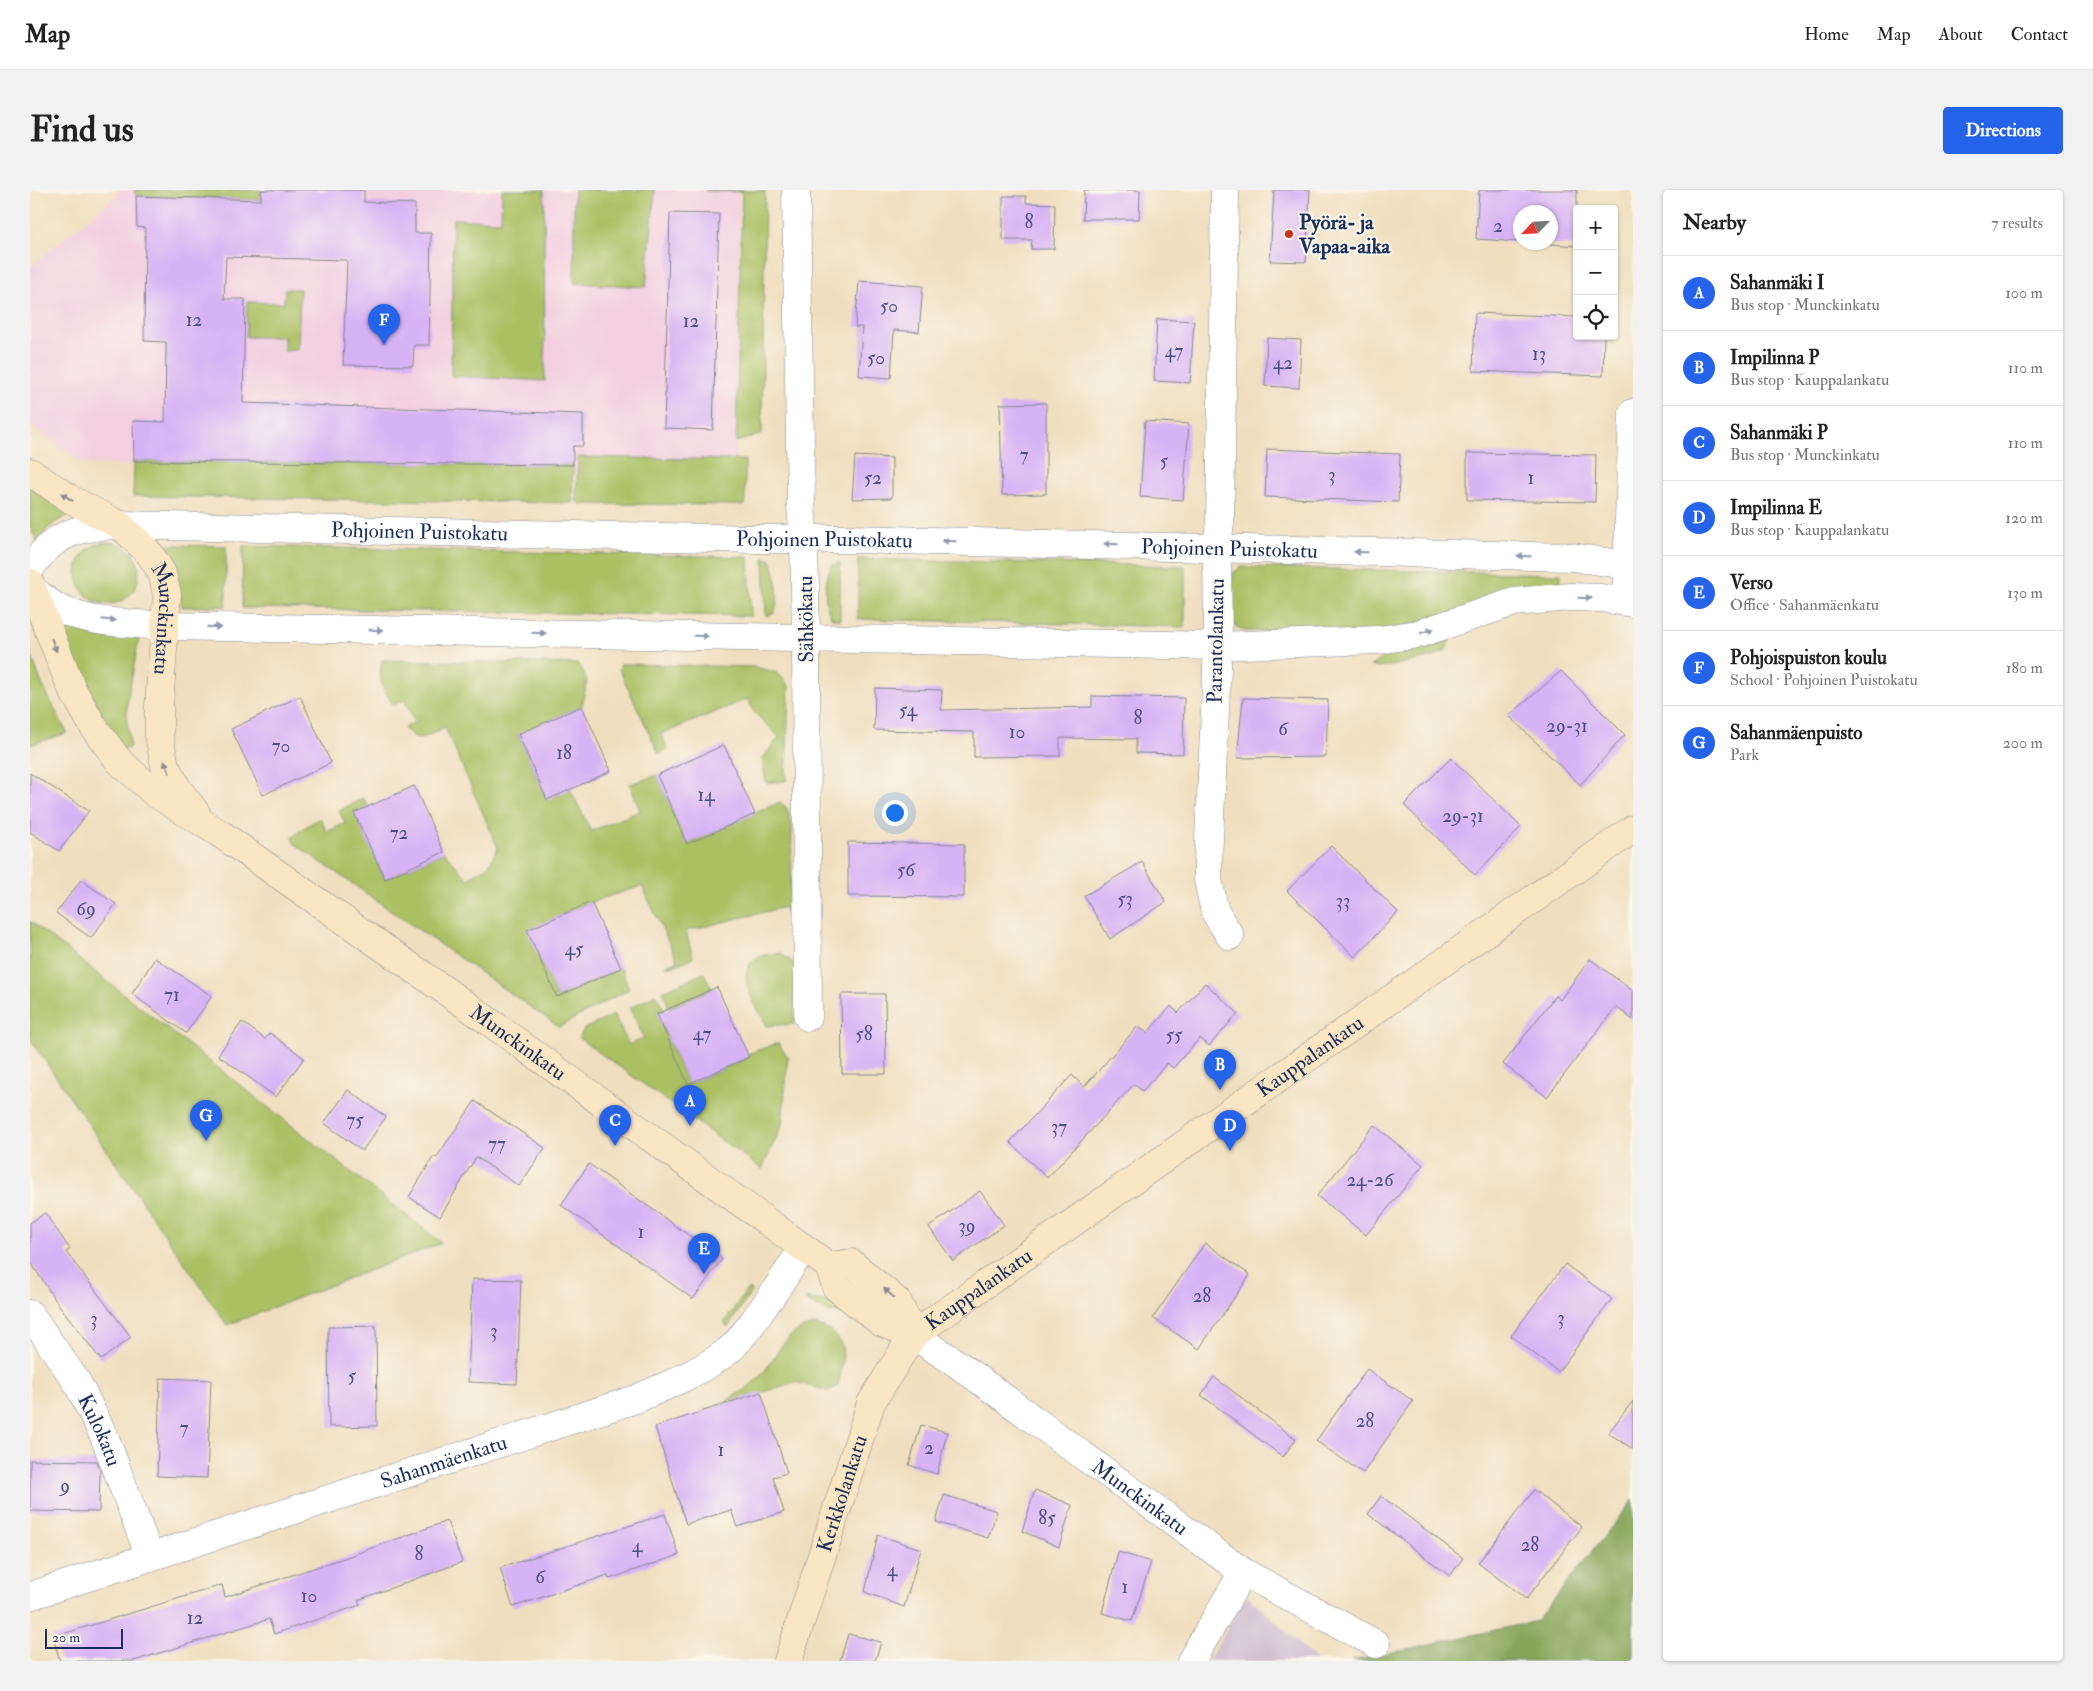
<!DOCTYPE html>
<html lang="en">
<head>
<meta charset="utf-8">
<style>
  body { margin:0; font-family:"IM FELL Double Pica",serif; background:#f2f2f2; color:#222 }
  .controls { position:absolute; right:15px; top:15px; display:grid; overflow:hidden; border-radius:5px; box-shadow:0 1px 4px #0004 }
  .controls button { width:45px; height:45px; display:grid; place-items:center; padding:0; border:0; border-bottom:1px solid #e0e0e0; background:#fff; color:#222; font:25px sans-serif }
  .compass { position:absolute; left:1483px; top:15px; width:45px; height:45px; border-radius:50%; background:#fff; box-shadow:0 1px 4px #0004; rotate:245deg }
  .scale { position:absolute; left:15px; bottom:12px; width:78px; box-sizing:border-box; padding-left:5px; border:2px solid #1b2f5e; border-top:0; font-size:14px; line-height:18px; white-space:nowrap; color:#1b2f5e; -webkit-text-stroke:4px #fbf7ec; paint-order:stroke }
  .you { position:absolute; left:864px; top:622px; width:18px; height:18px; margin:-12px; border:4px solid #fff; border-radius:50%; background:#1a73e8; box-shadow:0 0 0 8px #1a73e833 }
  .badge { display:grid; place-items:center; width:32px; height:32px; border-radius:50%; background:#2563eb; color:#fff; font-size:16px; font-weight:700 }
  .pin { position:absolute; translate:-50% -41px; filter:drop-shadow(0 1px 2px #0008) }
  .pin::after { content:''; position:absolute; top:26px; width:18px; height:15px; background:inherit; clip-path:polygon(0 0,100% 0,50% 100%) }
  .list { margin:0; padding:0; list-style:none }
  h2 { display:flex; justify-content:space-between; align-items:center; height:65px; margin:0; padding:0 20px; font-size:21px }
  h2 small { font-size:16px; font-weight:400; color:#767676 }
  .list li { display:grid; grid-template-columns:32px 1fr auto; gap:15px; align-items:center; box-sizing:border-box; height:75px; padding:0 20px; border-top:1px solid #e0e0e0 }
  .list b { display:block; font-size:19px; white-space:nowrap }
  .list p { margin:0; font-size:16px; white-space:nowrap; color:#767676 }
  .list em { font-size:16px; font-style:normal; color:#767676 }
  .icon { flex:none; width:28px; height:28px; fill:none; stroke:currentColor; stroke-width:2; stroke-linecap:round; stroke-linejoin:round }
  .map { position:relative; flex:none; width:1603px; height:1471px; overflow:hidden; border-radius:5px }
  header { display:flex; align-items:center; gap:30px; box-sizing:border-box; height:70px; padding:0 25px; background:#fff; border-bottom:1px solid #e0e0e0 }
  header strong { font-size:24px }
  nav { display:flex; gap:28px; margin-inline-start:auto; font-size:18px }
  .intro { display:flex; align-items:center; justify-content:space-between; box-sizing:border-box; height:120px; padding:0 30px }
  h1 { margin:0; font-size:35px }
  .button { padding:12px 22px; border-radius:5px; background:#2563eb; color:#fff; font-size:18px; font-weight:700 }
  main { display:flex; gap:30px; padding:0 30px }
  aside { flex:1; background:#fff; border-radius:5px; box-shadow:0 1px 4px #0004 }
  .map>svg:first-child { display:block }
  .built { fill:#f3cfe0 }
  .industrial { fill:#cfbdcf }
  .green { fill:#abc064; stroke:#637861 }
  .forest { fill:#88a65a; stroke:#526a5c }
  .building { fill:#d7b2f5 }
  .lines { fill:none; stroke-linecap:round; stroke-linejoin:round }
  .minor-casing { stroke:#86878e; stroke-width:29 }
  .tertiary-casing { stroke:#86878e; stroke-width:29 }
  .secondary-casing { stroke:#86878e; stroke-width:29 }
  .minor { stroke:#fff; stroke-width:28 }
  .tertiary { stroke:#fff; stroke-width:28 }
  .secondary { stroke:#fbe6c4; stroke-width:28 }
  .oneway { fill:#8b8a91 }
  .oneway2 { fill:#8d97ae }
  .poi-dot { fill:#c8321e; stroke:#fbf7ec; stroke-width:2 }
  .labels { text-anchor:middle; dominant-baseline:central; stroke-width:4; stroke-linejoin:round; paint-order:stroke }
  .number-label { font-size:19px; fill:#4a5084 }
  .poi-label { font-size:21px; font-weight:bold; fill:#1b2f5e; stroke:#fbf7ec; text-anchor:start }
  .street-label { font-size:21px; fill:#1b2f5e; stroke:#fbf7ec }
</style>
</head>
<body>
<header>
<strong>Map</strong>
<nav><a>Home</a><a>Map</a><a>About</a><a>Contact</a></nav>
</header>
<div class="intro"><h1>Find us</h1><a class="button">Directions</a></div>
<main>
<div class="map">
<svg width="1603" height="1471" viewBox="0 0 1603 1471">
  <rect width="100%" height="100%" fill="#fbf7ec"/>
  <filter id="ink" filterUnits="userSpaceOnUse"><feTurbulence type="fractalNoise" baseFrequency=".02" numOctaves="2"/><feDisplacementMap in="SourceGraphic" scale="10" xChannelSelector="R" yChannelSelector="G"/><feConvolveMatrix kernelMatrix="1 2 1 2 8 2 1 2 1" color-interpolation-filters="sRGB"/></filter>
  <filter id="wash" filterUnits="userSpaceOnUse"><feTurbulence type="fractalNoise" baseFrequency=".0096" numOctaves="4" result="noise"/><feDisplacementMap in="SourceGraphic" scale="20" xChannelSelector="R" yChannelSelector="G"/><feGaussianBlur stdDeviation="1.12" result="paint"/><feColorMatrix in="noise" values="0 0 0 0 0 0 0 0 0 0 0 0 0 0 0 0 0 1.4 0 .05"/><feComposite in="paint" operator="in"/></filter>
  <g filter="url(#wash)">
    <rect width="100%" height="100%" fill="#f0dfbf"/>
    <polygon class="built" points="89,0 710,0 705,270 549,267 548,282 54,274 0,234 0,77 85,7"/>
    <polygon class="industrial" points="1217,1405 1287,1471 1178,1471"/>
    <g class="green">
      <polygon points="104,0 231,0 231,10 106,6"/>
      <polygon points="472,0 514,0 515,191 421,186 423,29 471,31"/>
      <polygon points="544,0 625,0 616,97 544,93"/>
      <polygon points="676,0 735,1 732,244 706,252 712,2 675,1"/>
      <polygon points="255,99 270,99 268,160 254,161 254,147 216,147 217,112 254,113"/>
      <polygon points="548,267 715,270 715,315 551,314 546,311"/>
      <polygon points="104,271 543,275 542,313 103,306"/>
      <path d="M 0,297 L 40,325 C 26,331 15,338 8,353 L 0,338 Z"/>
      <circle cx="78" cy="383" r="31"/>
      <path d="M 134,355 L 196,356 L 196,416 L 152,417 C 149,395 144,375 134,355 Z"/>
      <polygon points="213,356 719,367 721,426 212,418"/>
      <path d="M 734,368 L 741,370 C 746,385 751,408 744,423 L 736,426 Z"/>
      <polygon points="828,369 1155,376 1155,437 828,429"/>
      <path d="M 810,372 L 810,430 L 802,428 C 793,414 794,391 801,376 Z"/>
      <polygon points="1211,377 1531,384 1530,399 1350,442 1214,441 1205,436 1201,427 1200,395 1203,383"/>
      <path d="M 30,431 C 54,447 78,449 106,446 L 109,449 L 97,513 L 97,530 L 100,555 L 98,559 L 91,558 L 50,485 Z"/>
      <polygon points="1422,445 1415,461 1404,467 1349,478 1340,476 1363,463"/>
      <polygon points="0,462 12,494 37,543 0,555"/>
      <path d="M 352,470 L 549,474 L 557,490 L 552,516 L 488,545 L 517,609 L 540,599 L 561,641 L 610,621 L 600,594 L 627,585 L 657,654 L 750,612 L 757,618 L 762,635 L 760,743 L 755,717 L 656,741 L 663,768 L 643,776 L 635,776 L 647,770 L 612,696 L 561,712 L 498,740 L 527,807 L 591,778 L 599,799 L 529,837 L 265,654 L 262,648 L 269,641 L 290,628 L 297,642 L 315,633 L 309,621 L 333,608 L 339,617 L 325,624 L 355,689 L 414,662 L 438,689 L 459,675 L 468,658 L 415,537 L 396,547 L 386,548 L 374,538 L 385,532 L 375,510 L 363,515 C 352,497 348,490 352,470 Z"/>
      <polygon points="591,474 726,477 748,483 759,496 756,591 736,593 732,569 749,547 724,522 718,509 631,544 638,559 629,564 589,479"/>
      <polygon points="0,731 412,1053 197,1135 0,849"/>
      <path d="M 751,763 L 762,772 L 766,780 L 764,834 L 737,836 C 728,819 701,782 728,767 C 734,764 745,764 751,763 Z"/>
      <polygon points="674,783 682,799 639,818 633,801"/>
      <polygon points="625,804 635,820 627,824 658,894 718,868 717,864 748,853 758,867 752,935 732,979 549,848 554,839 584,825 599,855 614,848 600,818"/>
      <polygon points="719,1099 722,1101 698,1137 694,1133 716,1101"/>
      <path d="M 775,1109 C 792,1109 804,1113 819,1122 L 816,1124 C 800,1124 788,1119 775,1109 Z"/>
      <path d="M 784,1135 C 819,1143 815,1166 808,1195 L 799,1201 L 765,1192 L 687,1217 C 699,1208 715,1201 726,1190 C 747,1171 751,1141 784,1135 Z"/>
    </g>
    <polygon class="forest" points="1603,1310 1603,1471 1322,1471 1507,1431"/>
    <g id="blocks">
      <g class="building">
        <polygon points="231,0 334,0 334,12 385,14 385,43 401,43 399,155 384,155 383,176 313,175 317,70 196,67 194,109 215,109 213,213 553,224 553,256 543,256 543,275 104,271 103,231 135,232 136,152 114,151 115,38 107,37 106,6 231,10"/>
        <polygon points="1054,0 1110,0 1109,29 1053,29"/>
        <polygon points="1244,0 1280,0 1276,72 1240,71"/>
        <polygon points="1449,0 1547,0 1547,56 1494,52 1520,52 1520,22 1490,22 1490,52 1446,49"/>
        <polygon points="973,6 996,6 996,13 1025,14 1024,59 1001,59 1002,50 973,50"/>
        <polygon points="640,23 689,24 683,240 634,238"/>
        <polygon points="829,91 893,96 889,142 864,140 861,188 829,186 832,137 825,137"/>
        <polygon points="1445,123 1547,127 1547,146 1574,146 1573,186 1443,181"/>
        <polygon points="1127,129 1164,131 1160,193 1124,191"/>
        <polygon points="1237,148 1271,150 1269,198 1235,196"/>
        <polygon points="1016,213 1016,304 972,305 970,214"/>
        <polygon points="1115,231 1159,234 1153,310 1110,307"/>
        <polygon points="1237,259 1370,264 1368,312 1235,307"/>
        <polygon points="1437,263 1566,265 1565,312 1437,310"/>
        <polygon points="825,266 862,268 862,308 822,309"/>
        <polygon points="1531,481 1595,545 1550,595 1479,526"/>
        <polygon points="845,498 912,500 911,520 1062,517 1062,506 1154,508 1153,564 1106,563 1106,549 1030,548 1030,566 944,567 944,542 844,540"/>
        <polygon points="270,506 301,573 233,605 201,539"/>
        <polygon points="1213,508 1298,510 1296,567 1207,568"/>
        <polygon points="552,516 581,581 517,610 488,544"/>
        <polygon points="694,555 725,624 657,654 627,585"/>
        <polygon points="1421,568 1491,637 1445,685 1374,615"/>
        <polygon points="0,583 59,621 29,661 0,642"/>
        <polygon points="384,596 414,662 355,689 324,623"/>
        <polygon points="818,652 934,654 934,707 818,706"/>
        <polygon points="1301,656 1368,722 1325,767 1257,701"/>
        <polygon points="1112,672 1136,712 1080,749 1054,706"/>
        <polygon points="51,690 86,714 61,748 26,723"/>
        <polygon points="561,712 591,778 527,807 497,740"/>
        <polygon points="125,768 182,806 156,843 102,804"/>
        <polygon points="1560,769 1603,801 1603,830 1586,817 1517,907 1473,874 1525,806 1530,810"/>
        <polygon points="1175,793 1208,823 1179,856 1170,848 1143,878 1137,873 1112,901 1104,894 1017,988 980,952 1042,885 1054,897 1108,836 1117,843 1141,816 1148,823"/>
        <polygon points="687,797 719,867 658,894 627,824"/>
        <polygon points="811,804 855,804 856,884 812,884"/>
        <polygon points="212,832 235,849 240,843 274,868 246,907 188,865"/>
        <polygon points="318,900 356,927 332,961 294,933"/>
        <polygon points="445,911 515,958 489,996 446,967 410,1027 379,1007 404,966 406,968"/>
        <polygon points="1344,935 1393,975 1336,1045 1287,1006"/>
        <polygon points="559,974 692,1069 663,1109 531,1015"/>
        <polygon points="950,1001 974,1035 923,1071 899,1037"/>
        <polygon points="15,1023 40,1059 36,1062 101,1147 71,1170 26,1111 0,1071 0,1033"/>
        <polygon points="1175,1053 1220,1085 1169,1159 1123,1128"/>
        <polygon points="1535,1074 1582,1109 1528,1182 1481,1146"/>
        <polygon points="442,1089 491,1090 487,1194 438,1192"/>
        <polygon points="346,1136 347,1236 299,1237 298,1137"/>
        <polygon points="1337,1179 1383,1211 1333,1283 1286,1251"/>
        <polygon points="1184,1187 1266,1249 1253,1267 1171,1205"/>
        <polygon points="130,1188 181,1190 177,1288 127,1286"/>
        <polygon points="731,1202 757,1283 743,1287 754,1322 707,1337 701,1320 656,1334 625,1237"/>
        <polygon points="1603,1211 1603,1259 1578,1243"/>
        <polygon points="891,1235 917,1242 907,1284 879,1275"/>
        <polygon points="0,1270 67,1271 70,1279 69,1322 0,1321"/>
        <polygon points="1005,1300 1042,1315 1029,1357 992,1341"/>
        <polygon points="1504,1300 1552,1337 1496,1409 1448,1373"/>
        <polygon points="914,1305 967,1321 958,1348 906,1332"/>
        <polygon points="1351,1306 1433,1368 1420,1386 1338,1324"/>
        <polygon points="635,1324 649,1365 579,1389 578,1385 483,1417 470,1378"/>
        <polygon points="417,1331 432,1372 328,1410 330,1415 244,1444 239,1429 104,1471 30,1471 23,1447 192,1395 195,1407 314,1368"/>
        <polygon points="848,1345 891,1359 874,1417 835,1402"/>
        <polygon points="1088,1362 1121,1372 1102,1431 1072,1423"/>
        <polygon points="818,1444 851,1452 845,1471 810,1471"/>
      </g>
    </g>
  </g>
  <g filter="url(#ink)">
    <use href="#blocks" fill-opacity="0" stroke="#86878e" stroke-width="1"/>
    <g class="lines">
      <g class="minor-casing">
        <g id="minor">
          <polyline points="1195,0 1190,332 1187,357 1188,456 1178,671 1178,690 1185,722 1200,746"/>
          <polyline points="1596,411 1603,223"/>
          <polyline points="776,449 778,827"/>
          <path id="s1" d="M 0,1124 L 47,1192 L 74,1246 L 120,1367"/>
          <path id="s2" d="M 883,1145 L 926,1173 L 1213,1382 L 1346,1454"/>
          <path id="s3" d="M 0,1406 L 606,1209 C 638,1195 670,1182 698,1161 C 709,1152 717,1140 725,1129 C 742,1106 758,1082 773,1058"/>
          <polyline points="1161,1471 1213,1382"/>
        </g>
      </g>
      <g class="tertiary-casing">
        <g id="tertiary">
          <polyline points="766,0 771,316 774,348 776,449"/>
          <path id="s4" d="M 0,379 C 23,343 50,336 90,335 L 728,349 L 820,349 L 1542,367 L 1583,373 L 1603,380"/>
          <path d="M 3,400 C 11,406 19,413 28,418 C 60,434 100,433 135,436 L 1188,456 L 1349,450 L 1388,444 L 1484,412 L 1541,407 L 1571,408 L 1603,413"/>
        </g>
      </g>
      <g class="secondary-casing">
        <g id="secondary">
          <path id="s5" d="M 0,282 L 42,310 L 90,335 L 120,364 L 132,383 L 137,404 L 129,516 L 129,545 L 135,576 L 148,599 L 166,623"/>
          <path id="s6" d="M 0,393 L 42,499 L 65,539 L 89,571 L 126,604 L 189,643 L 443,820 L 799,1076 L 806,1097 L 852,1133 L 883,1145"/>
          <polyline points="799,1076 821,1073 868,1112 883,1145"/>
          <path id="s7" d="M 758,1471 L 841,1213 L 883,1145 L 1603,639"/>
        </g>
      </g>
      <use href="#minor" class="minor"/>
      <use href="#tertiary" class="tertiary"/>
      <use href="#secondary" class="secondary"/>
    </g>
    <defs><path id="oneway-solid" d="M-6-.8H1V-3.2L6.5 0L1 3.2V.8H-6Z" transform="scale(1.25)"/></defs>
    <g class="oneway">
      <use href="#oneway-solid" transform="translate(37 307) rotate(-147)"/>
      <use href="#oneway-solid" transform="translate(24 455) rotate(68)"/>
      <use href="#oneway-solid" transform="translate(137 577) rotate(-112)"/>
      <use href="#oneway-solid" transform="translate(859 1103) rotate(-137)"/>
    </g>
    <g class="oneway2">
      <use href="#oneway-solid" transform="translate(919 351) rotate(-179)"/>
      <use href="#oneway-solid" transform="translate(1081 354) rotate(-179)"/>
      <use href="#oneway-solid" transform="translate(1331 362) rotate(-178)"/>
      <use href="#oneway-solid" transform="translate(1494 366) rotate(-179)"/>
      <use href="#oneway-solid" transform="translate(1555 408) rotate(1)"/>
      <use href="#oneway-solid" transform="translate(79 430) rotate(6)"/>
      <use href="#oneway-solid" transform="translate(184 437) rotate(1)"/>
      <use href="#oneway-solid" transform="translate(346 440) rotate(1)"/>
      <use href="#oneway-solid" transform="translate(1397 441) rotate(-17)"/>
      <use href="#oneway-solid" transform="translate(509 443) rotate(1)"/>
      <use href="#oneway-solid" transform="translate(671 446) rotate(1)"/>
    </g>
  </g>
  <circle class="poi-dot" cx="1259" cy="44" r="5"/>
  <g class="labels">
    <g class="number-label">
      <text x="999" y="32">8</text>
      <text x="1468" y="36">2</text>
      <text x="859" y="116">50</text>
      <text x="164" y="130">12</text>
      <text x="661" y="131">12</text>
      <text x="1144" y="161">47</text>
      <text x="1509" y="164">13</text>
      <text x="846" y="168">50</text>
      <text x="1253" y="173">42</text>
      <text x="994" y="265">7</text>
      <text x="1134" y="271">5</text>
      <text x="1302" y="285">3</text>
      <text x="843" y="288">52</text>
      <text x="1501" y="288">1</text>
      <text x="878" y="520">54</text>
      <text x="1108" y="528">8</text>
      <text x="1537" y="536">29-31</text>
      <text x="1253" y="539">6</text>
      <text x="987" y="542">10</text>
      <text x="251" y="556">70</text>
      <text x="534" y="563">18</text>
      <text x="676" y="605">14</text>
      <text x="1433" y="626">29-31</text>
      <text x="369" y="643">72</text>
      <text x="876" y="680">56</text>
      <text x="1095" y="709">53</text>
      <text x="1313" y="711">33</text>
      <text x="56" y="719">69</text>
      <text x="544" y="759">45</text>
      <text x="142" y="805">71</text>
      <text x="672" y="844">47</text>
      <text x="834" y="844">58</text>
      <text x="1144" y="845">55</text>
      <text x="325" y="930">75</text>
      <text x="1029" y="937">37</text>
      <text x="467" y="954">77</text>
      <text x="1340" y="990">24-26</text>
      <text x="937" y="1036">39</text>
      <text x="611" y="1042">1</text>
      <text x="1172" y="1106">28</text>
      <text x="1531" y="1128">3</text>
      <text x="64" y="1129">3</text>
      <text x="464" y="1141">3</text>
      <text x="322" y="1186">5</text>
      <text x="1335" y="1231">28</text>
      <text x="154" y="1238">7</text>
      <text x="899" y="1258">2</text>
      <text x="691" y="1260">1</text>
      <text x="35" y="1296">9</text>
      <text x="1017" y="1328">85</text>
      <text x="1500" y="1355">28</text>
      <text x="607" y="1356">4</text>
      <text x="389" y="1364">8</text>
      <text x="862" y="1380">4</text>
      <text x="510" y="1387">6</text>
      <text x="1095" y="1397">1</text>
      <text x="279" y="1406">10</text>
      <text x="165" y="1428">12</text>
    </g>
    <g class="poi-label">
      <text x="1269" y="32">Pyörä- ja<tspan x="1269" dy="24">Vapaa-aika</tspan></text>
    </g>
    <g class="street-label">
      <text stroke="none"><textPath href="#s4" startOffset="405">Pohjoinen Puistokatu</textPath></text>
      <text stroke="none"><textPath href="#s4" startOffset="810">Pohjoinen Puistokatu</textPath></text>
      <text stroke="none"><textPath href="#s4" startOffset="1215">Pohjoinen Puistokatu</textPath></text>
      <text transform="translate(776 429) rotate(-91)">Sähkökatu</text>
      <text stroke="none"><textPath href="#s5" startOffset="215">Munckinkatu</textPath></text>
      <text transform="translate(1186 451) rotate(-89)">Parantolankatu</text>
      <text stroke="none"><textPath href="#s6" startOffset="689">Munckinkatu</textPath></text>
      <text stroke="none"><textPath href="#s7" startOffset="836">Kauppalankatu</textPath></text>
      <text stroke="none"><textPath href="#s7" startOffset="431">Kauppalankatu</textPath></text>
      <text stroke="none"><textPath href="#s1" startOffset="136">Kulokatu</textPath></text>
      <text stroke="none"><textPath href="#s3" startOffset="435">Sahanmäenkatu</textPath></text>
      <text stroke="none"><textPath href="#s7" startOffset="176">Kerkkolankatu</textPath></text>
      <text stroke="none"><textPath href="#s2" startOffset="279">Munckinkatu</textPath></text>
    </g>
  </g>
</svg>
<div class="controls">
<button>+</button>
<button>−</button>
<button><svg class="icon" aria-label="locate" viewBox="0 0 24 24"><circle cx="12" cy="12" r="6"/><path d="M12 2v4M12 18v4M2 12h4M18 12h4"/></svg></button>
</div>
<svg class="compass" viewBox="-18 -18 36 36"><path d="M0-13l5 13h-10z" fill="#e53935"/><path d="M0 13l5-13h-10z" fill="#767676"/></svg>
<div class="scale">20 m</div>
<div class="you"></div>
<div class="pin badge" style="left:660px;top:936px">A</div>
<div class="pin badge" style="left:1190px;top:900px">B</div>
<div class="pin badge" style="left:585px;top:956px">C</div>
<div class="pin badge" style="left:1200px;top:961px">D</div>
<div class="pin badge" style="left:674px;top:1084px">E</div>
<div class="pin badge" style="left:354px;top:155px">F</div>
<div class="pin badge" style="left:176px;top:951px">G</div>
</div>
<aside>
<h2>Nearby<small>7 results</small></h2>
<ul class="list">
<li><span class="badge">A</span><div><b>Sahanmäki I</b><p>Bus stop · Munckinkatu</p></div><em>100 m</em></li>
<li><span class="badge">B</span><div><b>Impilinna P</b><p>Bus stop · Kauppalankatu</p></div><em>110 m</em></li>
<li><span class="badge">C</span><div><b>Sahanmäki P</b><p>Bus stop · Munckinkatu</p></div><em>110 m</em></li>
<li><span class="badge">D</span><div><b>Impilinna E</b><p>Bus stop · Kauppalankatu</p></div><em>120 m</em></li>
<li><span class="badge">E</span><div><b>Verso</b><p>Office · Sahanmäenkatu</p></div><em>130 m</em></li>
<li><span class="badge">F</span><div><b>Pohjoispuiston koulu</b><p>School · Pohjoinen Puistokatu</p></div><em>180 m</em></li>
<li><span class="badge">G</span><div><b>Sahanmäenpuisto</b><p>Park</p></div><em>200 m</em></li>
</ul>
</aside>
</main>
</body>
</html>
